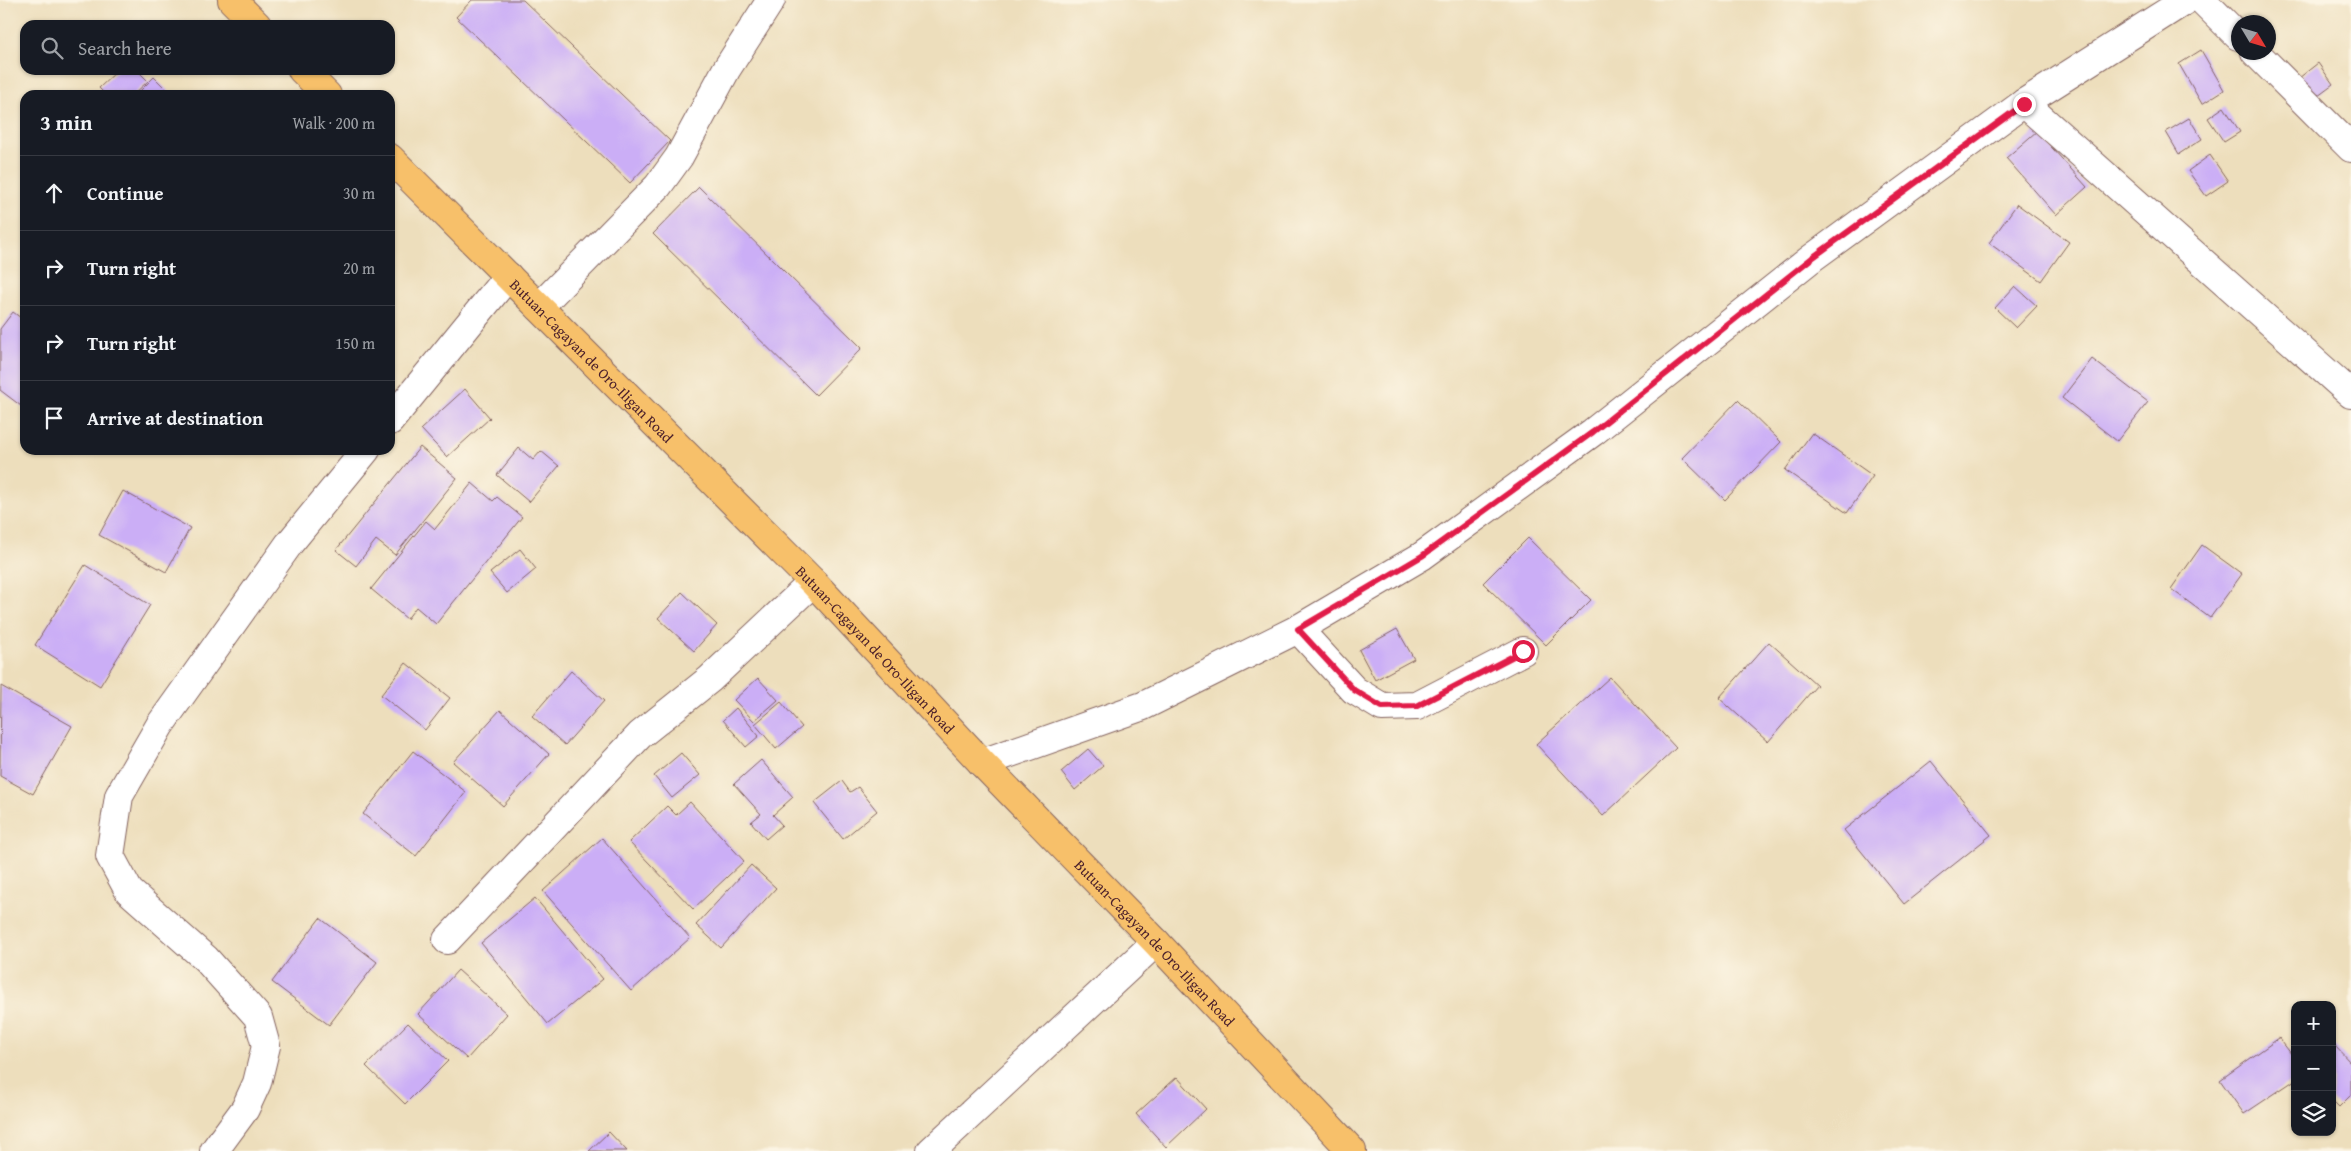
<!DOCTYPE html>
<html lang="en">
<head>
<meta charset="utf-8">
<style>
  body { margin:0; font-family:"Gentium Book Plus",serif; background:#20242c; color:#f1f3f6 }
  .controls { position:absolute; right:15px; bottom:15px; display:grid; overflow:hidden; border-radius:10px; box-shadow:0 1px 4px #0004 }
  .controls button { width:45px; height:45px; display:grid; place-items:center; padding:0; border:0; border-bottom:1px solid #363941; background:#171b24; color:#f1f3f6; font:25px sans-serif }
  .compass { position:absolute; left:2231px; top:15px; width:45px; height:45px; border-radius:50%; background:#171b24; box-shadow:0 1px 4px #0004; rotate:128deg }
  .stop { position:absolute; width:15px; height:15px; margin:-11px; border:4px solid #e11d48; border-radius:50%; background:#fff }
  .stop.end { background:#e11d48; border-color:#fff; box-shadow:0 1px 5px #0008 }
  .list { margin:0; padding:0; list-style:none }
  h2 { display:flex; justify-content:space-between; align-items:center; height:65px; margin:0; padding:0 20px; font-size:21px }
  h2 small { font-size:16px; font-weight:400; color:#9ea1a6 }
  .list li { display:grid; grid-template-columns:32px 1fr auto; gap:15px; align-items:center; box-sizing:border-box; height:75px; padding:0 20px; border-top:1px solid #363941 }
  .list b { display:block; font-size:19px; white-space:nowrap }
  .list em { font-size:16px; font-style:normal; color:#9ea1a6 }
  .icon { flex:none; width:28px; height:28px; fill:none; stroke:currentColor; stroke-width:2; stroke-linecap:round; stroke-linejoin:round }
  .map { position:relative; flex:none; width:2351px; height:1151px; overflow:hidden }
  .search { position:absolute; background:#171b24; box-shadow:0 1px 4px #0004; left:20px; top:20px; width:375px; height:55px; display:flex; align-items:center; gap:12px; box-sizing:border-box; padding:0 18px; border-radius:15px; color:#9ea1a6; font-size:19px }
  .panel { position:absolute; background:#171b24; box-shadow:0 1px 4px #0004; left:20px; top:90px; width:375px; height:365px; border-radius:15px }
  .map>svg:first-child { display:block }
  .building { fill:#cbaef6 }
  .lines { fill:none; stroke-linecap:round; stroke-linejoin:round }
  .minor-casing { stroke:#83625e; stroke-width:30 }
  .tertiary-casing { stroke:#83625e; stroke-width:30 }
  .trunk-casing { stroke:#83625e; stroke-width:30 }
  .minor { stroke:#fff; stroke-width:28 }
  .tertiary { stroke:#fff; stroke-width:28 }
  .trunk { stroke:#f7c06b; stroke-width:28 }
  .route { stroke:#e11d48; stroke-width:6 }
  .labels { text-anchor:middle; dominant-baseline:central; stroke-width:4; stroke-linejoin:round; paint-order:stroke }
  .street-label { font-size:15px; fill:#4a1f2b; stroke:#fcf5e5 }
</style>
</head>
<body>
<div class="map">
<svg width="2351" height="1151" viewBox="0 0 2351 1151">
  <rect width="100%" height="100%" fill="#fcf5e5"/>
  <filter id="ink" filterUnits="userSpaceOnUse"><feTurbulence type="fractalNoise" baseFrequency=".02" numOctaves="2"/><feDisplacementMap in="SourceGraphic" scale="10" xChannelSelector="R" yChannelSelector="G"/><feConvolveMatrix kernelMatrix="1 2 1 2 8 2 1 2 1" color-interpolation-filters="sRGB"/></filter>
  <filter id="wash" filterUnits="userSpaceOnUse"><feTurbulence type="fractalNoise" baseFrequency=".0096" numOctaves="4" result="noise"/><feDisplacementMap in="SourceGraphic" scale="20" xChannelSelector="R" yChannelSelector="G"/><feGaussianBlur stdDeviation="1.12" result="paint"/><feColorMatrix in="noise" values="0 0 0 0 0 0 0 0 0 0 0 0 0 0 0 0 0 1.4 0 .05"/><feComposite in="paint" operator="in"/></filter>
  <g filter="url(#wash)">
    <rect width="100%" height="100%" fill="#eddebc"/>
    <g id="blocks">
      <g class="building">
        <polygon points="472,0 523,0 670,141 630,183 456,17"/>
        <polygon points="2201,50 2224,90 2202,104 2179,64"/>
        <polygon points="2318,63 2333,84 2314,98 2299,78"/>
        <polygon points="118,70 137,70 148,81 133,95 106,95 99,88"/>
        <polygon points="154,77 172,95 136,95"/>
        <polygon points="2224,107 2240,132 2224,142 2208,118"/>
        <polygon points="2189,118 2202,139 2179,154 2166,132"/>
        <polygon points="2037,131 2087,187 2056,215 2006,158"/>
        <polygon points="2210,155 2228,181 2206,196 2188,171"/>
        <polygon points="699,187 862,348 816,395 653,234"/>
        <polygon points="2017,204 2069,242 2041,281 1989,243"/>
        <polygon points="2015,286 2037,306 2016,328 1995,308"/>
        <polygon points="13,312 25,321 25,409 0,390 0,329"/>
        <polygon points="2092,359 2148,402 2117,441 2062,398"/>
        <polygon points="465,389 490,418 447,457 421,429"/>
        <polygon points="1738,400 1781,442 1725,500 1682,458"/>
        <polygon points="1812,433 1873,476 1847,513 1785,470"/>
        <polygon points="420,447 457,478 395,555 376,540 356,566 336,550"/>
        <polygon points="519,448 533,460 541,451 559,466 529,502 497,475"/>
        <polygon points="472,483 493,501 497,497 522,517 436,624 416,607 407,619 371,589 426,521 435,529"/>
        <polygon points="123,491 190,528 166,572 99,535"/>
        <polygon points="1528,538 1591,600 1546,645 1483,583"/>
        <polygon points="2202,545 2242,574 2210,618 2171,589"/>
        <polygon points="520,549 536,569 507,593 490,573"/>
        <polygon points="85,565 150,605 100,686 35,645"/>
        <polygon points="682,592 717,625 694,651 658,618"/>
        <polygon points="1397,629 1414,659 1375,680 1359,650"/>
        <polygon points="1769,642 1817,685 1768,742 1719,698"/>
        <polygon points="406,663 450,698 425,730 381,695"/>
        <polygon points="571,671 604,701 565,745 532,716"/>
        <polygon points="1610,677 1676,748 1603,816 1536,744"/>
        <polygon points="758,678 778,700 754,721 734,700"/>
        <polygon points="1,686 72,726 33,794 0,776"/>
        <polygon points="781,702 802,727 776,749 755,724"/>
        <polygon points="736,708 759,736 746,747 723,720"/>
        <polygon points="500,710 549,754 503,806 453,762"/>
        <polygon points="1088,749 1103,766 1075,790 1061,772"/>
        <polygon points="413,751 466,792 416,856 363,814"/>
        <polygon points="681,753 700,775 672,798 654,776"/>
        <polygon points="761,760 793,797 773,815 782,825 766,839 751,822 761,814 734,784"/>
        <polygon points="1931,761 1991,835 1904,904 1844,830"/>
        <polygon points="842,781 850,792 858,787 877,811 843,839 814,803"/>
        <polygon points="690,802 744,861 693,909 629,842 667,806 676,815"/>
        <polygon points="602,838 690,938 631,991 543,891"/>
        <polygon points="751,865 776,888 721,948 696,925"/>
        <polygon points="535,898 603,979 548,1024 481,943"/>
        <polygon points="320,918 377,962 329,1025 272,982"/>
        <polygon points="458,970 507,1014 467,1059 418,1014"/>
        <polygon points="408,1023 448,1061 405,1104 366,1066"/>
        <polygon points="2279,1038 2295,1059 2295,1080 2244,1114 2220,1080"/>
        <polygon points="2334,1045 2351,1063 2351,1095 2339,1107 2332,1100"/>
        <polygon points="1177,1077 1206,1109 1166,1147 1136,1114"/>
        <polygon points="609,1132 627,1151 589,1151"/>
      </g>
    </g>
  </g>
  <g filter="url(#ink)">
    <use href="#blocks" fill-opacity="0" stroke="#83625e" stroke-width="1"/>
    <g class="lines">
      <g class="minor-casing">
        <g id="minor">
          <polyline points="2202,0 2238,36"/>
          <polyline points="2255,52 2351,148"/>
          <polyline points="2024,103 2351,394"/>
          <polyline points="539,307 658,186 679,157 726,70 771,0"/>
          <polyline points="390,421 508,276"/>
          <polyline points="1298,629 1354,690 1382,707 1417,706 1523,651"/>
          <polyline points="447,940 640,735 710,679 813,582"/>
          <polyline points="214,1151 245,1109 257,1083 266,1046 258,1017 206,959 129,891 110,856 119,796 160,725 289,544 366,450"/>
          <polyline points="931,1151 1156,942"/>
        </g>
      </g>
      <g class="tertiary-casing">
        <polyline id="tertiary" points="982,763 1143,706 1298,629 1422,556 1593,432 1812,258 2024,103 2186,0"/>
      </g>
      <g class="trunk-casing">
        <g id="trunk">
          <polyline points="232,0 257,25"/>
          <polyline points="302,70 327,95"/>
          <path id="s1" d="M 390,158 L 813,582 L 982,763 L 1156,942 L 1352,1151"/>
        </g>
      </g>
      <use href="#minor" class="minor"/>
      <use href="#tertiary" class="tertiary"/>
      <use href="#trunk" class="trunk"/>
    </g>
  </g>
  <g class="lines" filter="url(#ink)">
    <polyline class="route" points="1523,651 1417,706 1382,707 1354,690 1298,629 1422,556 1593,432 1812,258 2024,104"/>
  </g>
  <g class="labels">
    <g class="street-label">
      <text stroke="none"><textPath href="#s1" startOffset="286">Butuan-Cagayan de Oro-Iligan Road</textPath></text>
      <text stroke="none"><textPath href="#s1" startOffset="691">Butuan-Cagayan de Oro-Iligan Road</textPath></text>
      <text stroke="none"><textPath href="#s1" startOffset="1096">Butuan-Cagayan de Oro-Iligan Road</textPath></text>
    </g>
  </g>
</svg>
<div class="controls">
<button>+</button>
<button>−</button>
<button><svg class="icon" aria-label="layers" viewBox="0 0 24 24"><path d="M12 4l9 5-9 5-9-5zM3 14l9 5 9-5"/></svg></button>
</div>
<svg class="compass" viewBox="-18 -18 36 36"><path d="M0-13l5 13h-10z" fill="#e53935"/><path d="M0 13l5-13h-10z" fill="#9ea1a6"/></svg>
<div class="stop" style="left:1523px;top:651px"></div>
<div class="stop end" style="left:2024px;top:104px"></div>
<div class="search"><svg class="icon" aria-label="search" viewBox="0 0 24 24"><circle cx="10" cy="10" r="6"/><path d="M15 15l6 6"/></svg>Search here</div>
<section class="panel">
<h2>3 min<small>Walk · 200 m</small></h2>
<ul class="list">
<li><svg class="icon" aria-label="ahead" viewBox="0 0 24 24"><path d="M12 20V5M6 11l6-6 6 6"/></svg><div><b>Continue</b></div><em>30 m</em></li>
<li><svg class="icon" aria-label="right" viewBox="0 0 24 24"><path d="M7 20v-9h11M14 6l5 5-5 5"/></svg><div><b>Turn right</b></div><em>20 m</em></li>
<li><svg class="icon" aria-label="right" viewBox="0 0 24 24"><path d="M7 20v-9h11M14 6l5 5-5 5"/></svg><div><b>Turn right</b></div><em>150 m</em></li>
<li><svg class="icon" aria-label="arrive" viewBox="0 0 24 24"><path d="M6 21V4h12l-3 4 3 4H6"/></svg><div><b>Arrive at destination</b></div></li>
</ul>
</section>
</div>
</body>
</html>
